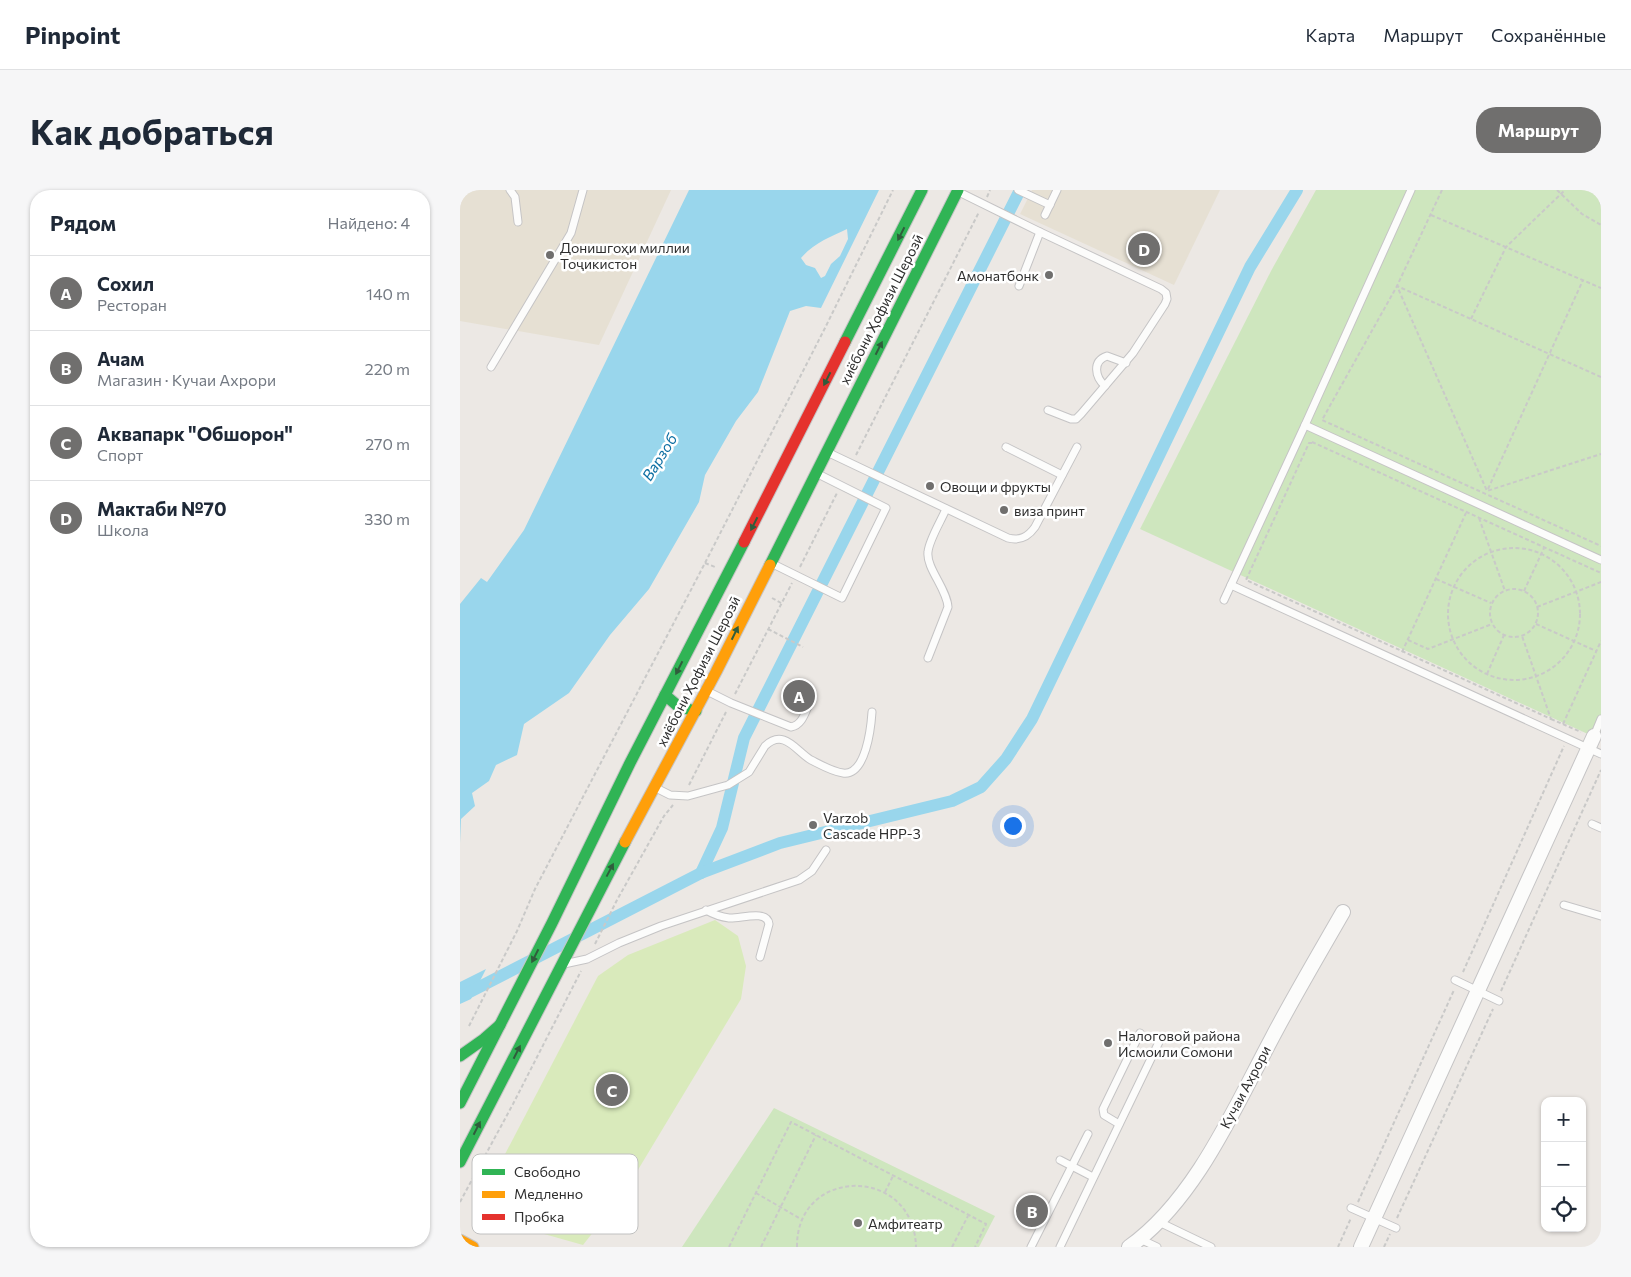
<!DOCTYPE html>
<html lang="ru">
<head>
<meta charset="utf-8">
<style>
  body { margin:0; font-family:Commissioner,sans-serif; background:#f6f6f7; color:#1f2937 }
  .controls { position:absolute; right:15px; bottom:15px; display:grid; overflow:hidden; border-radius:10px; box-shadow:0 1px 4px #0004 }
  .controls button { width:45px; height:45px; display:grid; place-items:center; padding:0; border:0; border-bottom:1px solid #e0e1e3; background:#fff; color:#1f2937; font:25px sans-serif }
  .you { position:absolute; left:552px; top:635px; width:18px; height:18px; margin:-12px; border:4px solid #fff; border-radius:50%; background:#1a73e8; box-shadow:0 0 0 8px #1a73e833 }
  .badge { display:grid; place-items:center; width:32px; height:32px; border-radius:50%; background:#706f6e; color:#fff; font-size:16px; font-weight:700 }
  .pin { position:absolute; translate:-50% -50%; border:2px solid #fff; box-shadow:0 1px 5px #0006 }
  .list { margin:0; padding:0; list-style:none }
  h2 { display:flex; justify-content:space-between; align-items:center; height:65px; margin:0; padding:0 20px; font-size:21px }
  h2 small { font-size:16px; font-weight:400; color:#747a83 }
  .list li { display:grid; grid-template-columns:32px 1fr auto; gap:15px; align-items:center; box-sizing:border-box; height:75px; padding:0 20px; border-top:1px solid #e0e1e3 }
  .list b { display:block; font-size:19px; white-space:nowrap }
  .list p { margin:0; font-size:16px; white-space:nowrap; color:#747a83 }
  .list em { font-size:16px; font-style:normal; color:#747a83 }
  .icon { flex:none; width:28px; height:28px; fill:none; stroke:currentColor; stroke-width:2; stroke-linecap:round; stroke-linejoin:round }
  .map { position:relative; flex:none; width:1141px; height:1057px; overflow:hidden; border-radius:20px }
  header { display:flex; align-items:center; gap:30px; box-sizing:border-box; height:70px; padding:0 25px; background:#fff; border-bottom:1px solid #e0e1e3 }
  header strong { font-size:24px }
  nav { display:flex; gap:28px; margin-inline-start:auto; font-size:18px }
  .intro { display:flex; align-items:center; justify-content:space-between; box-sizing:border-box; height:120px; padding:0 30px }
  h1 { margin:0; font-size:35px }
  .button { padding:12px 22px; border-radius:20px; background:#706f6e; color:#fff; font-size:18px; font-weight:700 }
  main { display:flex; gap:30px; padding:0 30px }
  aside { flex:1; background:#fff; border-radius:20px; box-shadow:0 1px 4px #0004 }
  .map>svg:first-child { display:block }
  .education { fill:#e6e0d3 }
  .green { fill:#cee6be }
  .pitch { fill:#d9eabb }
  .water { fill:#99d6ec; fill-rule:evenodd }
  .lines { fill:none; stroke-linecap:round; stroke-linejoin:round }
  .canal { stroke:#99d6ec; stroke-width:12 }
  .lane-casing { stroke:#c5c4c5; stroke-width:9 }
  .street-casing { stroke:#c5c4c5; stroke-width:16 }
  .fast-casing { stroke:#c5c4c5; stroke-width:13 }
  .slow-casing { stroke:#c5c4c5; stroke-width:13 }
  .jam-casing { stroke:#c5c4c5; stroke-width:13 }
  .path { stroke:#c9c9c8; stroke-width:2; stroke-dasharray:4 2.5; stroke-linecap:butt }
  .lane { stroke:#fcfcfb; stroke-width:7 }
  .street { stroke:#fcfcfb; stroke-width:14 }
  .fast { stroke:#30b455; stroke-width:11 }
  .slow { stroke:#ff9f0a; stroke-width:11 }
  .jam { stroke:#e5322d; stroke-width:11 }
  .oneway { fill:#2f5d3c }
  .poi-dot { fill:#706f6e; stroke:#fff; stroke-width:2 }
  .labels { text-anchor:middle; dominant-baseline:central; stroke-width:5; stroke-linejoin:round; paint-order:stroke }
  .poi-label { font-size:14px; fill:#2e2e2e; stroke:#fff; text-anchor:start }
  .street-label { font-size:14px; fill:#2e2e2e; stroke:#fff }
  .water-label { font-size:15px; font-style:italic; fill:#0d6fa3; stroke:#fff }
  .key { fill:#fff; stroke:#c0c0c0; stroke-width:1 }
  .key-label { font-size:14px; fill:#2e2e2e }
</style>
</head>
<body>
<header>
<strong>Pinpoint</strong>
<nav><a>Карта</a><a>Маршрут</a><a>Сохранённые</a></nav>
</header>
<div class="intro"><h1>Как добраться</h1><a class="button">Маршрут</a></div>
<main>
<aside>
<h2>Рядом<small>Найдено: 4</small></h2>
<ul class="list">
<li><span class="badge">A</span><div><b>Сохил</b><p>Ресторан</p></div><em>140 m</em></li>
<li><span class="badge">B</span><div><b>Ачам</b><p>Магазин · Кучаи Ахрори</p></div><em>220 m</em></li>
<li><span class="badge">C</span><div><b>Аквапарк &quot;Обшорон&quot;</b><p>Спорт</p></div><em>270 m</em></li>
<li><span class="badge">D</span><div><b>Мактаби №70</b><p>Школа</p></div><em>330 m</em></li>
</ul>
</aside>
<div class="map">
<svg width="1141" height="1057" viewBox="0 0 1141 1057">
  <rect width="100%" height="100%" fill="#ece8e4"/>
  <g class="education">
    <polygon points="0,0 211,0 139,155 0,131"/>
    <polygon points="572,0 760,0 714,95 560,24"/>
  </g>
  <g class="green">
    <polygon points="856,0 1141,0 1141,550 680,339 811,81"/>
    <polygon points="314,918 535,1026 519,1057 222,1057"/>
  </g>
  <polygon class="pitch" points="255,730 278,746 286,776 281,809 164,1003 123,1055 70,1040 31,991 138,786 168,765"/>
  <g class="water">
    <path d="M 229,0 L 419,0 L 361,118 L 346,116 L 330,121 L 298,202 L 276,231 L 245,285 L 239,312 L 189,399 L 150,445 L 109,503 L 64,534 L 57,565 L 36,575 L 29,591 L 12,603 L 15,616 L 1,629 L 0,653 L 0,414 L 21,388 L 27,392 L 64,340 ZM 387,39 L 388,49 L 380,66 L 371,74 L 365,86 L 361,88 L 355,78 L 346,75 L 341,68 C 355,52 369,48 387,39 Z"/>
    <polygon points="26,779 11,809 0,814 0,792"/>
  </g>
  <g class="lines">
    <g class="canal">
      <polyline points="241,683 262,638 284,548 560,0"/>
      <polyline points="0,807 241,683 320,653 492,611 521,597 546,569 572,529 790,77 837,0"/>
    </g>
    <g class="lane-casing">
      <g id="lane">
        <polyline points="50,0 55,7 58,32"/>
        <polyline points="558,0 590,15"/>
        <polyline points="951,0 845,235 1141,370"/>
        <polyline points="499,2 580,42 701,99 706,103 707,109 705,114 673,163 621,224 616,229 611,229 588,220"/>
        <polyline points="585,25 597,0"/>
        <polyline points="559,96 580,42"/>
        <polyline points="31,177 111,43 123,0"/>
        <path d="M 645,196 C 635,187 632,171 647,166 L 666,173"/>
        <polyline points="546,257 602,285"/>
        <path d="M 367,262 L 548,348 C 560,351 568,347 575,337 L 617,257"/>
        <polyline points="313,374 382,408 426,318 358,284"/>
        <polyline points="771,395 1141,564"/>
        <polyline points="764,410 845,235"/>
        <path d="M 468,468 L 488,417 C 487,399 466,378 468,362 C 469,350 481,331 486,319"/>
        <path d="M 247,501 L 271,513 L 331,537 C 342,535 345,523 349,514"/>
        <polyline points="1134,546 1141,529"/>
        <path d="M 196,598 L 210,605 L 228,606 L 268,595 L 289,582 L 305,556 C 324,538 336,561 351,570 C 359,574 373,582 383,583 C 406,586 411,537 412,522"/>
        <polyline points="1132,634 1141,638"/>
        <polyline points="1104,715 1141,726"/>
        <path d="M 246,720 C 253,724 261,727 269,728 C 280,729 307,719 309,734 L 300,767"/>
        <polyline points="104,774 127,769 159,753 201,736 339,690 352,681 366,660"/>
        <polyline points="995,790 1039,811"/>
        <polyline points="659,934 644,925 643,919 680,843"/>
        <polyline points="600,970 633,987"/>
        <polyline points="891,1018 936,1038"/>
        <polyline points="699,1032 751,1057"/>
        <polyline points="680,1049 697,1057"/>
        <polyline points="571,1057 628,944"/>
        <polyline points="600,1057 699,852"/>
      </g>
    </g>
    <g class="street-casing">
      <g id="street">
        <path d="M 669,1057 C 735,1010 774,919 812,848 C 834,806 859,764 883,722"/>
        <polyline points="901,1057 1134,546"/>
      </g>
    </g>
    <g class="fast-casing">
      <g id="fast">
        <polyline points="385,152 462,0"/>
        <polyline points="310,375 498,0"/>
        <polyline points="205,505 219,517 236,521"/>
        <polyline points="0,866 24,849 40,835"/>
        <polyline points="0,913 92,733 170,573 284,352"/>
        <polyline points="0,972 165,652"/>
      </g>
    </g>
    <g class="slow-casing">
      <g id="slow">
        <polyline points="165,652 256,482 310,375"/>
        <polyline points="0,1050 13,1057"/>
      </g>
    </g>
    <g class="jam-casing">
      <polyline id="jam" points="284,352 385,152"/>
    </g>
    <g class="path">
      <polyline points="982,0 937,96 862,230 1141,356"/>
      <polyline points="1097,0 1122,24 1141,35"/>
      <polyline points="1141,0 1139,7 1141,15"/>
      <polyline points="527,7 530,0"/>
      <polyline points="971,25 1141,98"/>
      <polyline points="1011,129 1046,57 1105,0"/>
      <polyline points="1141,187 937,96 1027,301 1141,264"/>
      <polyline points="852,252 1141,383"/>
      <polyline points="852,253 849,253 786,390 1091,529 1062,446"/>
      <polyline points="396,265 519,22"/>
      <polyline points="1028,299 1123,90"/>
      <polyline points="1019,328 1045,401"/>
      <circle cx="1054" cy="424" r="66"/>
      <polyline points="245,373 255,377"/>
      <polyline points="340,377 377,303"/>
      <polyline points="976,389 1031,413"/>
      <circle cx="1054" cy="423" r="24"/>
      <polyline points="1064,401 1084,358"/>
      <polyline points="312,408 321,413"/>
      <polyline points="1077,417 1141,392"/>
      <polyline points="1076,434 1136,461"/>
      <polyline points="308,439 343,457"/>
      <polyline points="948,450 968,459 1032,434"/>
      <polyline points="942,462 1006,323"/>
      <polyline points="1027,484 1044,445"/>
      <polyline points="275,504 332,393"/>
      <polyline points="1091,529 1121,542"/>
      <polyline points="1103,534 1141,451"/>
      <polyline points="229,595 266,522"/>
      <polyline points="135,754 157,710 204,626 213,615"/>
      <polyline points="1003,782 1104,556"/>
      <polyline points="1041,801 1141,580"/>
      <polyline points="9,836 57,741 75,699 245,373 365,138 433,0"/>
      <polyline points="425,1002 433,986"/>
      <polyline points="296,1003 341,1029"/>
      <polyline points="0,1012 53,914 121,781"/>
      <polyline points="898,1012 994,800"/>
      <polyline points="937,1028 1033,819"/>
      <polyline points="269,1057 331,932 526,1034 515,1057"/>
      <polyline points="301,1057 356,945"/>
      <path d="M 337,1057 C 336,976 454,975 456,1057"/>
      <polyline points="492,1057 508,1026"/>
      <polyline points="878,1057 891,1028"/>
      <polyline points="924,1057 930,1044"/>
    </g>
    <use href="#lane" class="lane"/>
    <use href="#street" class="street"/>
    <use href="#fast" class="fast"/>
    <use href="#slow" class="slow"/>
    <use href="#jam" class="jam"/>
  </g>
  <defs><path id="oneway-solid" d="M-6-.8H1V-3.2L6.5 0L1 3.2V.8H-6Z" transform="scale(1.25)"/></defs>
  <g class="oneway">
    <use href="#oneway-solid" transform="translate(441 44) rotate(117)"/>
    <use href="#oneway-solid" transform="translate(419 158) rotate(-63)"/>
    <use href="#oneway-solid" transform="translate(367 189) rotate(117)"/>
    <use href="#oneway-solid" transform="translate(294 334) rotate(117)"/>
    <use href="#oneway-solid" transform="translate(275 443) rotate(-64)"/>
    <use href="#oneway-solid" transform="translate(219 478) rotate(117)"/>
    <use href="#oneway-solid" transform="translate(150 680) rotate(-62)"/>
    <use href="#oneway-solid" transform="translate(75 766) rotate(117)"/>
    <use href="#oneway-solid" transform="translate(57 862) rotate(-63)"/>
    <use href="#oneway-solid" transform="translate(17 938) rotate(-63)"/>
  </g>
  <g class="poi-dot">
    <circle cx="90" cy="65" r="5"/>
    <circle cx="589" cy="85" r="5"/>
    <circle cx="470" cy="296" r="5"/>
    <circle cx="544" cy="320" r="5"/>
    <circle cx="353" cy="635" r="5"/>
    <circle cx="648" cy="853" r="5"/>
    <circle cx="398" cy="1033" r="5"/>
  </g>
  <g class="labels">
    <g class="poi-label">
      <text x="100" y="57">Донишгоҳи миллии<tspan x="100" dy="16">Тоҷикистон</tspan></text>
      <text x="579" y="85" text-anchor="end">Амонатбонк</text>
      <text x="480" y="296">Овощи и фрукты</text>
      <text x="554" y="320">виза принт</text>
      <text x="363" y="627">Varzob<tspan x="363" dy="16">Cascade HPP-3</tspan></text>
      <text x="658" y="845">Налоговой района<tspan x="658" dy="16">Исмоили Сомони</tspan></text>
      <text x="408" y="1033">Aмфитеатр</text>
    </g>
    <g class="street-label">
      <text transform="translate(421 119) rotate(-63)">хиёбони Ҳофизи Шерозӣ</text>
      <text transform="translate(238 481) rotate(-63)">хиёбони Ҳофизи Шерозӣ</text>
      <text transform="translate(785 897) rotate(-62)">Кучаи Ахрори</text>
    </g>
    <g class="water-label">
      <text transform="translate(199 267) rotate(-58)">Варзоб</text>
    </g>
  </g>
  <rect x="12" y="964" width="166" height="80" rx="8" class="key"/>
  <rect x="22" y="979" width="23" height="6" fill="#30b455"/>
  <rect x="22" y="1001" width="23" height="7" fill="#ff9f0a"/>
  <rect x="22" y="1024" width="23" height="6" fill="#e5322d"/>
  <g class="key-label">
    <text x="54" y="987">Свободно</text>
    <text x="54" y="1009">Медленно</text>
    <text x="54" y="1032">Пробка</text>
  </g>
</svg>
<div class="controls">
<button>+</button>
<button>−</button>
<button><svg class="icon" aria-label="locate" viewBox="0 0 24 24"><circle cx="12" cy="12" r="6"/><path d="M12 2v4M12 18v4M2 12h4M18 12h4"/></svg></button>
</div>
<div class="you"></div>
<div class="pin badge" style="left:339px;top:506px">A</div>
<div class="pin badge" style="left:572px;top:1021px">B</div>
<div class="pin badge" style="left:152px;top:900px">C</div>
<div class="pin badge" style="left:684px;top:59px">D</div>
</div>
</main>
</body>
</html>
